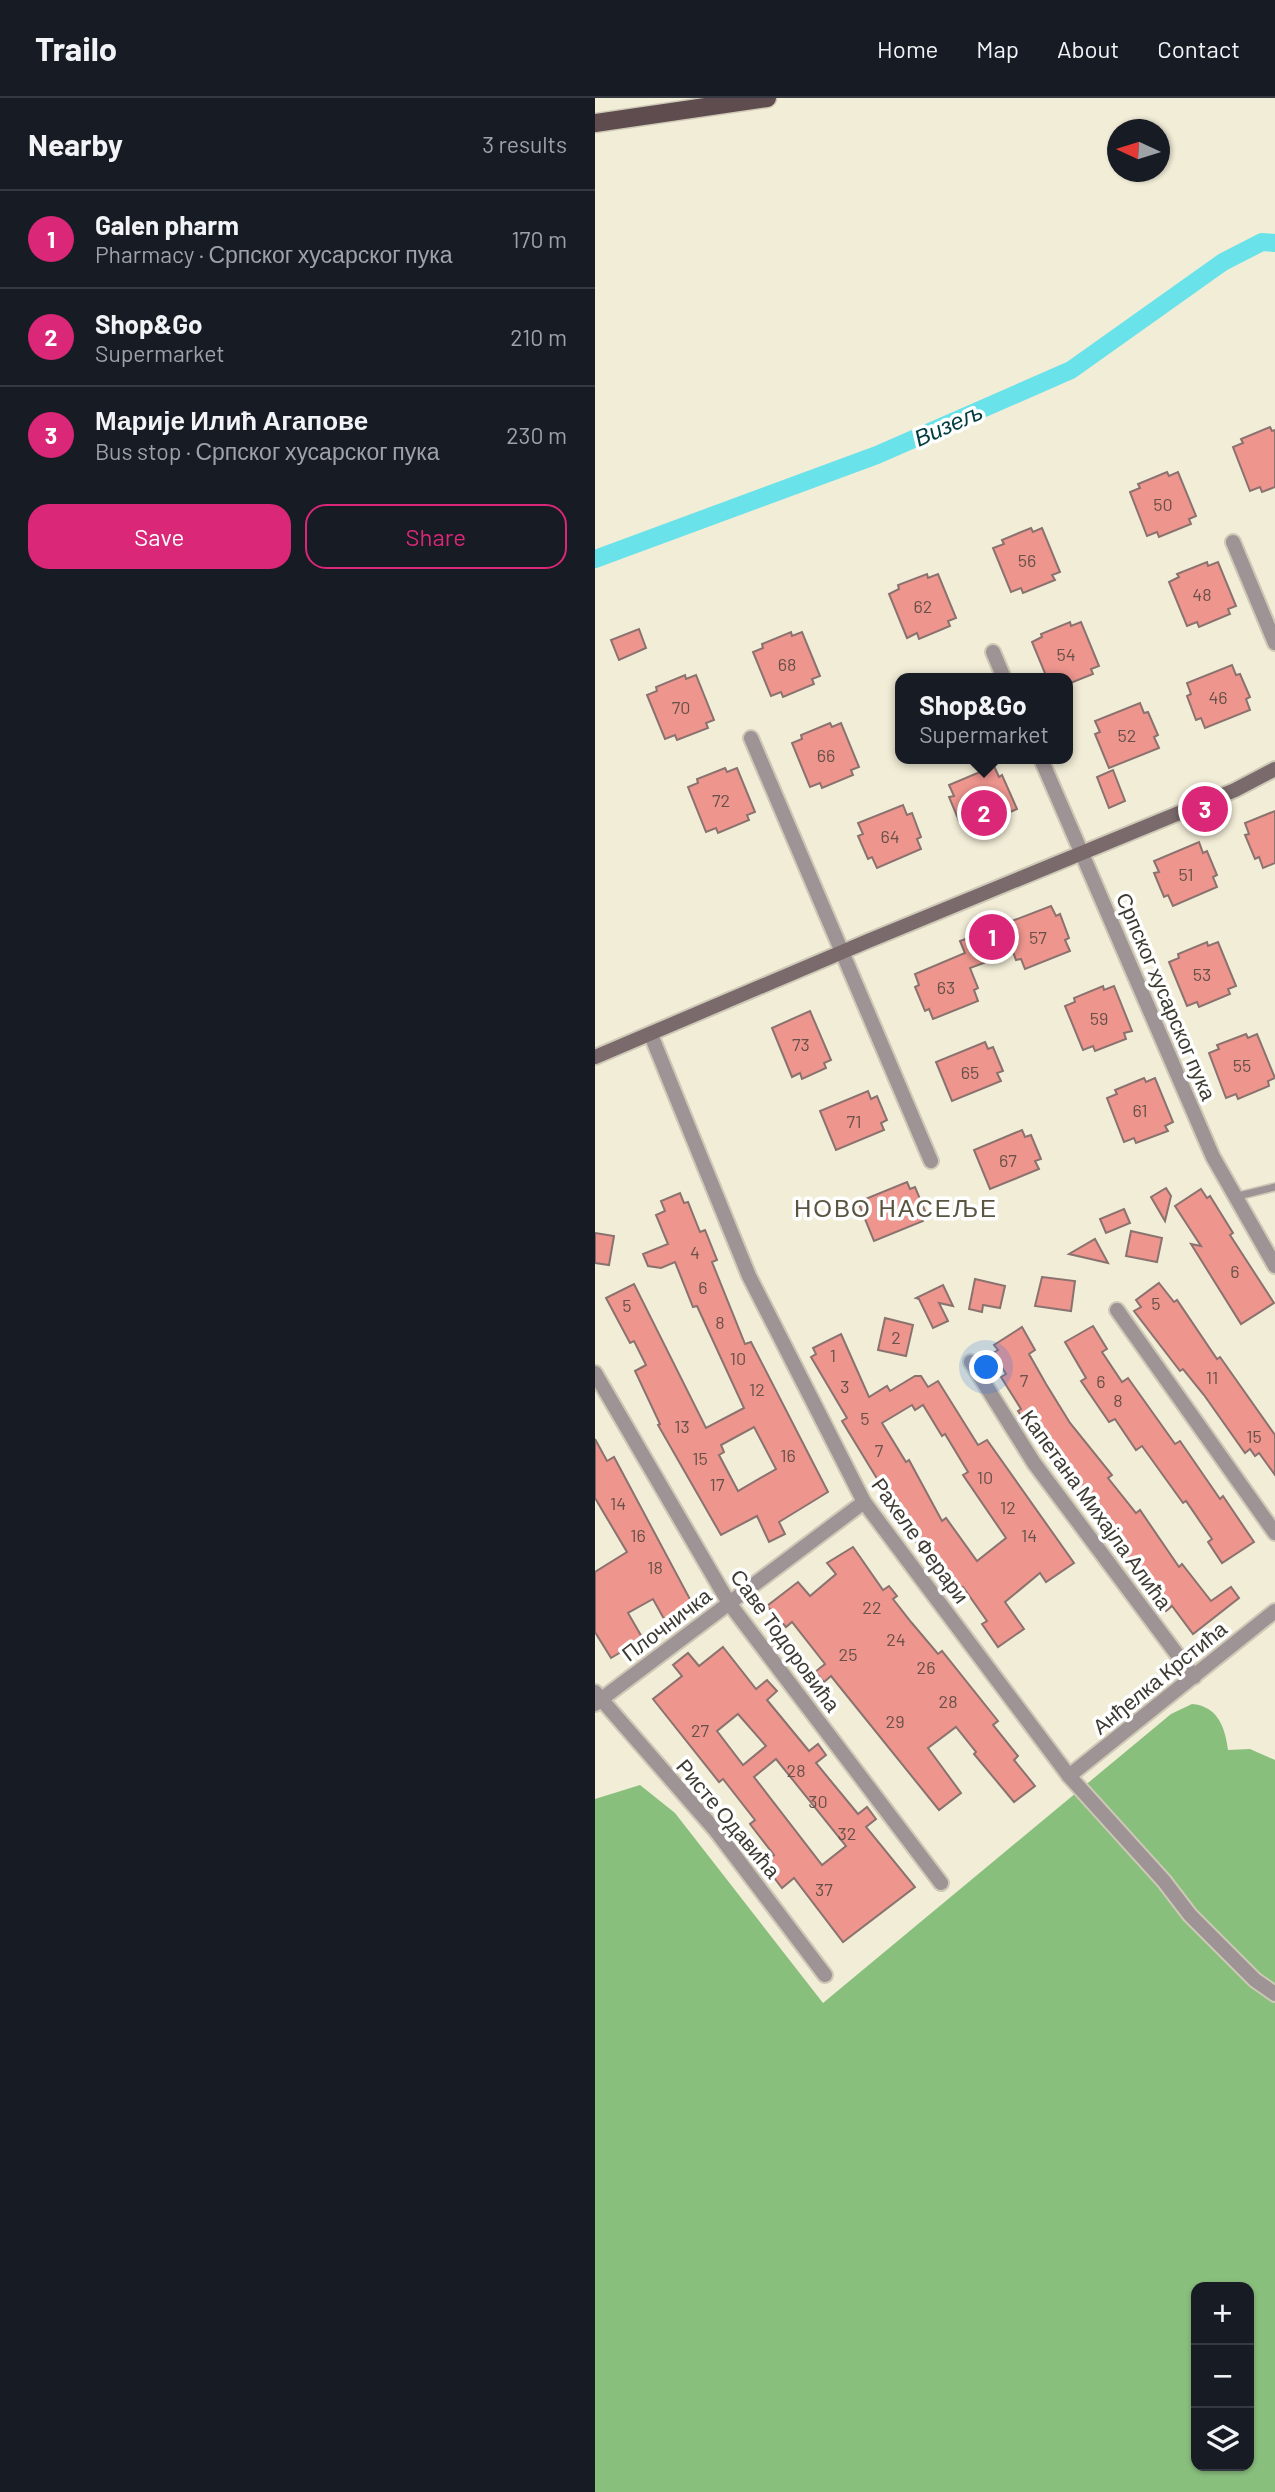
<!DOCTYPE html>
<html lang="en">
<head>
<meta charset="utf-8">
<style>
  body { margin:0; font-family:Barlow,sans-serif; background:#242831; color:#f1f3f6 }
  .controls { position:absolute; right:21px; bottom:21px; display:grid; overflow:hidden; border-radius:14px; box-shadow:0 2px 5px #0004 }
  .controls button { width:63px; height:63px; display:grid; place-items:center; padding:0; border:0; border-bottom:2px solid #363941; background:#171b24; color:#f1f3f6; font:35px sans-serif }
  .compass { position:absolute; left:512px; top:21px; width:63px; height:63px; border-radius:50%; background:#171b24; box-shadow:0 2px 5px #0004; rotate:274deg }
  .you { position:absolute; left:392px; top:1270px; width:24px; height:24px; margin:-18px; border:5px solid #fff; border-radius:50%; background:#1a73e8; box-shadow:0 0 0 10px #1a73e833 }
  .badge { display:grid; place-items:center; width:46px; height:46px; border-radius:50%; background:#db2777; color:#fff; font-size:23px; font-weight:700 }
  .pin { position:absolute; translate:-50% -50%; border:4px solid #fff; box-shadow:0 2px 7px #0006 }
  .popup { position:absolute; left:300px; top:575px; width:178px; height:91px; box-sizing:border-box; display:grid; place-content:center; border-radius:14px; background:#171b24; filter:drop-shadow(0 2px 5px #0005); font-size:23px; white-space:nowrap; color:#9ea1a6 }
  .popup b { font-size:26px; color:#f1f3f6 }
  .popup::after { content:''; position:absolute; left:50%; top:100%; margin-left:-14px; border:14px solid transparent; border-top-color:#171b24 }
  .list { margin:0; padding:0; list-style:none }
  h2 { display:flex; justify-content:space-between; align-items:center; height:91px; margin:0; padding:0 28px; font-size:30px }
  h2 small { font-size:23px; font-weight:400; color:#9ea1a6 }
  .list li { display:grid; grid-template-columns:46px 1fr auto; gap:21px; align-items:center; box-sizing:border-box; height:98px; padding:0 28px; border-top:2px solid #363941 }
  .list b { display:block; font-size:26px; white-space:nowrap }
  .list p { margin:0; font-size:23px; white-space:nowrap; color:#9ea1a6 }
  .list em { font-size:23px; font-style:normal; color:#9ea1a6 }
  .actions { display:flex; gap:14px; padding:21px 28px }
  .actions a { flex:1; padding:16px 0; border:2px solid #db2777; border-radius:21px; text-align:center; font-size:24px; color:#db2777 }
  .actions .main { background:#db2777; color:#fff }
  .icon { flex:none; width:38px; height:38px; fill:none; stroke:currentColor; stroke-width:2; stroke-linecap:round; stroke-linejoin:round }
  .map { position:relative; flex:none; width:680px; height:2394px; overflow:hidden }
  header { display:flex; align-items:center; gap:42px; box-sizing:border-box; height:98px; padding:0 35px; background:#171b24; border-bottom:2px solid #363941 }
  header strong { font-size:33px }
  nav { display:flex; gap:38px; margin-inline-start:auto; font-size:24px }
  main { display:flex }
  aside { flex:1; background:#171b24 }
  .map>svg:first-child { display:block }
  .forest { fill:#89bf7d; fill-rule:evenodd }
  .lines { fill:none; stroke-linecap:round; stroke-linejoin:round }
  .canal { stroke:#69e2ea; stroke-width:18 }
  .building { fill:#ee958e; stroke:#8a726f; stroke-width:2; fill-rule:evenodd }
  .lane-casing { stroke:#cec9b6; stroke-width:10 }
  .street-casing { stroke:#cec9b6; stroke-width:18 }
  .secondary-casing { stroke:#cec9b6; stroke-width:18 }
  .primary-casing { stroke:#cec9b6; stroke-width:21 }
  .lane { stroke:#9f9495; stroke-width:7 }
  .street { stroke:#9f9495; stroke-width:14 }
  .secondary { stroke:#7a6a6b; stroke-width:14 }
  .primary { stroke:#5f4c4e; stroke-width:18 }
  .labels { text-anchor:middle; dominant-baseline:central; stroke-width:7; stroke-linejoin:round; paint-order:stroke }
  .number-label { font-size:18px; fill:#685148 }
  .street-label { font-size:21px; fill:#3c3a31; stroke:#fff }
  .water-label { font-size:23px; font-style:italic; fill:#003c40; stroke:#fff }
  .quarter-label { font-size:24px; letter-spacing:2px; fill:#595541; stroke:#fff }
</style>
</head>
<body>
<header>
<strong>Trailo</strong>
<nav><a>Home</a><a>Map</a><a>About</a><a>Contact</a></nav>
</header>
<main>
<aside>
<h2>Nearby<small>3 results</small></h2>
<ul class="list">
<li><span class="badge">1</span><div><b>Galen pharm</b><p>Pharmacy · Српског хусарског пука</p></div><em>170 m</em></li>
<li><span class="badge">2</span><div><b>Shop&amp;Go</b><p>Supermarket</p></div><em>210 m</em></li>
<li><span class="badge">3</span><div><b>Марије Илић Агапове</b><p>Bus stop · Српског хусарског пука</p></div><em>230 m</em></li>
</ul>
<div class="actions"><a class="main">Save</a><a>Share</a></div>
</aside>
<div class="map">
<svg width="680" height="2394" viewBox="0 0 680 2394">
  <rect width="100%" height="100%" fill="#f2edd7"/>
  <path class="forest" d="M 597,1606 C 622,1608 630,1628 633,1652 L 655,1651 L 680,1662 L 680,2394 L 0,2394 L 0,1701 L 45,1687 L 80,1715 L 228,1905 L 576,1616 ZM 601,2189 L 654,2189 L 654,2368 L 601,2368 Z"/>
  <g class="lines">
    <polyline class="canal" points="0,461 282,357 476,272 628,164 667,144 680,145"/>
  </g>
  <g class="building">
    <polygon points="675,329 677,333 680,332 680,389 667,394 665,389 655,393 638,349 648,345 646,341"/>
    <polygon points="572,374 574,378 583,374 601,418 594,421 596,426 564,439 562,434 552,438 535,394 545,390 543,386"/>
    <polygon points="436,430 438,434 447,430 465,474 457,477 460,482 428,495 426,490 416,494 398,450 409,446 407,442"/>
    <polygon points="612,464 613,468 623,464 641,508 633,511 635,516 604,529 602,524 592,528 574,484 584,479 582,476"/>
    <polygon points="332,476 333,480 343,476 361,520 353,523 355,528 324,541 322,535 312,540 294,496 304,491 303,487"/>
    <polygon points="475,524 476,528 486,524 504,568 496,571 498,576 473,586 473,580 452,580 437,544 447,539 446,536"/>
    <polygon points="44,531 51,550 24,562 16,542"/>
    <polygon points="196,534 197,538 207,534 225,578 217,581 219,586 188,599 186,594 176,598 158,554 168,550 167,546"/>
    <polygon points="637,567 641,577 645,576 655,599 651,601 655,612 610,630 606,620 601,622 592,598 596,596 592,585"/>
    <polygon points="90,577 91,581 101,577 119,622 111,625 113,630 82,642 80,637 70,641 52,597 62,593 61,589"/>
    <polygon points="545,605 549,615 553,614 563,637 559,639 564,650 514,670 500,636 505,634 500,623"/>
    <polygon points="235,625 237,629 246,625 264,669 256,672 258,677 227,690 225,685 215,689 197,645 207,641 206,637"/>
    <polygon points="399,668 404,679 407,677 422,711 373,732 368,721 364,723 354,699 359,698 354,687"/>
    <polygon points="130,670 132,674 142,670 160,714 152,717 154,722 123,735 121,730 111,734 93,689 103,685 102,681"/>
    <polygon points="518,672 530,703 514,710 502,679"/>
    <polygon points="308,707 312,717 317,715 326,739 322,741 326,751 282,770 277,759 273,761 263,738 268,736 263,725"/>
    <polygon points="680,713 680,765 668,770 664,759 660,761 650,737 654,736 650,725"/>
    <polygon points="604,744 608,755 612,753 622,777 618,779 622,789 578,808 573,797 569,799 559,775 564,774 559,763"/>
    <polygon points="456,808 461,818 465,816 474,840 470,842 475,853 430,871 426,861 421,862 418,854 375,870 383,890 379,892 383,903 338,921 334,911 330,913 320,889 324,887 320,876 370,855 365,843"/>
    <polygon points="612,844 613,848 623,844 641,888 633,891 635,896 604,909 602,904 592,908 574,864 584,860 583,856"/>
    <polygon points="508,888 509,892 519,888 537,933 529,935 531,941 500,953 498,948 488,952 470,908 480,904 479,900"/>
    <polygon points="215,913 236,962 229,965 231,970 207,981 205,975 197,979 177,930"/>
    <polygon points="651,936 653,940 662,936 680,980 673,983 674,988 643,1001 641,996 631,1000 614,955 624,951 622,947"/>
    <polygon points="390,944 393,951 398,949 408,973 402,975 406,983 357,1003 341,964"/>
    <polygon points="549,980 551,984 560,980 578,1024 570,1028 573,1033 541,1045 539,1040 529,1044 512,1000 522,996 520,992"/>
    <polygon points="273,993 276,1001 282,998 292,1022 286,1025 289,1032 241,1052 225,1013"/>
    <polygon points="427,1032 430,1039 436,1037 446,1061 440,1063 444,1071 395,1091 379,1052"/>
    <polygon points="312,1084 315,1091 320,1089 330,1113 325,1115 328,1123 279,1143 263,1104"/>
    <polygon points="571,1090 576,1098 570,1123 556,1099"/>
    <polygon points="606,1091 612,1100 615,1098 638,1135 635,1137 679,1205 646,1226 596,1146 606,1148 580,1108"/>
    <path d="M 85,1095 L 89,1105 L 93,1104 L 105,1134 L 110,1132 L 122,1162 L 117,1164 L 150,1246 L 156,1244 L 233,1394 L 184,1424 L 190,1436 L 174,1444 L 162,1418 L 126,1437 L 63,1327 L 65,1326 L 40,1273 L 51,1267 L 39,1243 L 35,1245 L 11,1200 L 39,1186 L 111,1330 L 149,1310 L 102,1208 L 98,1209 L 80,1164 L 66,1170 L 53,1168 L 48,1156 L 73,1146 L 61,1117 L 70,1113 L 66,1103 ZM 159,1329 L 181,1371 L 143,1393 L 124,1357 L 129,1354 L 126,1347 Z"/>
    <polygon points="529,1111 535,1125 511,1135 505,1121"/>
    <polygon points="536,1133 567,1140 562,1164 531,1158"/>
    <polygon points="0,1135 19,1138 14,1167 0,1165"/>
    <polygon points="500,1141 513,1165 474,1156"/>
    <polygon points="447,1179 480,1183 476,1213 440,1208"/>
    <polygon points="380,1181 410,1188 405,1210 388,1207 387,1214 374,1211"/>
    <polygon points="564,1185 579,1204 582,1202 622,1261 625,1259 680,1337 680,1377 664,1355 660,1358 655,1351 650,1355 609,1297 588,1271 585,1273 539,1213 546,1209 541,1202"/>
    <polygon points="348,1187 358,1208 344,1205 353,1223 338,1230 324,1201 321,1200"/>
    <polygon points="290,1220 318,1227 311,1258 283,1252"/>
    <polygon points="498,1228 512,1251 507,1254 527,1284 533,1280 580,1346 585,1343 625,1401 628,1398 659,1444 627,1465 613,1444 617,1441 591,1403 588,1405 547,1348 541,1352 520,1321 514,1324 486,1283 491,1280 470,1244"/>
    <polygon points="427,1229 440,1252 434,1256 451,1286 475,1325 517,1377 513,1380 541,1415 545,1412 584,1469 587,1466 616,1503 636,1489 644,1500 598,1536 577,1508 571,1513 558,1497 561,1495 519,1446 481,1390 487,1386 471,1365 467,1368 449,1344 454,1340 440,1318 430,1324 423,1313 426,1311 406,1279 411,1276 398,1255 403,1252 399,1247"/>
    <path d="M 246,1236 L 274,1299 L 292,1288 L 295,1293 L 320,1278 L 326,1278 L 333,1289 L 343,1283 L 383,1347 L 392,1342 L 479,1465 L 451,1484 L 445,1475 L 410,1504 L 429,1531 L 403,1549 L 387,1526 L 392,1523 L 368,1489 L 364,1493 L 342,1460 L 334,1465 L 326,1453 L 297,1401 L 295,1402 L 247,1323 L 252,1320 L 216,1259 L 221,1256 L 218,1250 ZM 317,1307 L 320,1312 L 328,1307 L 347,1338 L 350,1336 L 373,1374 L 368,1377 L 411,1440 L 382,1463 L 351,1420 L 347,1423 L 314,1362 L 311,1364 L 287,1325 Z"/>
    <polygon points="0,1341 12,1363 19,1359 97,1505 69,1521 58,1501 33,1515 48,1541 16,1560 0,1534 0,1474 32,1454 0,1400"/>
    <polygon points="258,1449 288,1492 294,1488 302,1498 298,1501 316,1524 343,1556 347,1553 403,1623 398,1627 423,1658 419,1662 440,1688 419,1704 379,1656 381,1654 361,1629 333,1650 366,1695 344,1712 236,1578 229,1584 220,1574 230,1566 197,1524 191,1529 172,1508 203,1484 215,1498 241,1476 232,1465"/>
    <path d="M 128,1549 L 161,1591 L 172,1582 L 182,1593 L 172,1602 L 214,1653 L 223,1646 L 231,1657 L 221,1665 L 263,1716 L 272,1709 L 281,1721 L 271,1729 L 320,1789 L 248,1844 L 199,1780 L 187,1790 L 168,1765 L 179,1757 L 155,1726 L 160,1722 L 128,1681 L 124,1684 L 58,1601 L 87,1578 L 78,1567 L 93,1555 L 104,1568 ZM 143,1616 L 171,1648 L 148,1667 L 122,1633 ZM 181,1661 L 251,1748 L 227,1767 L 159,1679 Z"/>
  </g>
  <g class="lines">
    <g class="lane-casing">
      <polyline id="lane" points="639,1099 680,1089"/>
    </g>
    <g class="street-casing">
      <g id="street">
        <polyline points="638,444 680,545"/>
        <polyline points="398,554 409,580"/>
        <polyline points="156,640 336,1063"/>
        <polyline points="446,661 618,1059 680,1168"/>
        <polyline points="56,937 154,1178 269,1404 474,1678 569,1783 595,1817 660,1882 680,1896"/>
        <polyline points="522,1212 680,1435"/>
        <polyline points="376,1264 439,1365 599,1579"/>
        <polyline points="0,1275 134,1505 346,1785"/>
        <polyline points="0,1594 121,1733 230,1877"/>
        <polyline points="0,1606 269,1404"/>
        <polyline points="474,1678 680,1513"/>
      </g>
    </g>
    <g class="secondary-casing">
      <polyline id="secondary" points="0,959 273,843 640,692 680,671"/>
    </g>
    <g class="primary-casing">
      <polyline id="primary" points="0,25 172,0"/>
    </g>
    <use href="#lane" class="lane"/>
    <use href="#street" class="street"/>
    <use href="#secondary" class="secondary"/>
    <use href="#primary" class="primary"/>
  </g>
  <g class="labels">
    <g class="number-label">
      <text x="568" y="406">50</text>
      <text x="432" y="462">56</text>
      <text x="607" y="496">48</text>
      <text x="328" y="508">62</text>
      <text x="471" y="556">54</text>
      <text x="192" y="566">68</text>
      <text x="623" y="599">46</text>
      <text x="86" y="609">70</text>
      <text x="532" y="637">52</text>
      <text x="231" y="657">66</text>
      <text x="126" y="702">72</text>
      <text x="295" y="738">64</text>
      <text x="591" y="776">51</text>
      <text x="443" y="839">57</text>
      <text x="607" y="876">53</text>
      <text x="351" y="889">63</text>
      <text x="504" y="920">59</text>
      <text x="206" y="946">73</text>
      <text x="647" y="967">55</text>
      <text x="375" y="974">65</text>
      <text x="545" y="1012">61</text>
      <text x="259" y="1023">71</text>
      <text x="413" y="1062">67</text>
      <text x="100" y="1154">4</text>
      <text x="640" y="1173">6</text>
      <text x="108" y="1189">6</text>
      <text x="561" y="1205">5</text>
      <text x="32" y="1207">5</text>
      <text x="125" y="1224">8</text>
      <text x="301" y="1239">2</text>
      <text x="238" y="1257">1</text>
      <text x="143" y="1260">10</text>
      <text x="617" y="1279">11</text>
      <text x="429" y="1282">7</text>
      <text x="506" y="1283">6</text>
      <text x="250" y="1288">3</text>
      <text x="162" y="1291">12</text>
      <text x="523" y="1302">8</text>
      <text x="270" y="1320">5</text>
      <text x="87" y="1328">13</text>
      <text x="659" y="1338">15</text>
      <text x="284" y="1352">7</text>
      <text x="193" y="1357">16</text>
      <text x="105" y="1360">15</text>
      <text x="390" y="1379">10</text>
      <text x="122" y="1386">17</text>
      <text x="23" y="1405">14</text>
      <text x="413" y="1409">12</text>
      <text x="43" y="1437">16</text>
      <text x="434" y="1437">14</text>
      <text x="60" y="1469">18</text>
      <text x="277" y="1509">22</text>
      <text x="301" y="1541">24</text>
      <text x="253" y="1556">25</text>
      <text x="331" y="1569">26</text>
      <text x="353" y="1603">28</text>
      <text x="300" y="1623">29</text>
      <text x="105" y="1632">27</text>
      <text x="201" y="1672">28</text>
      <text x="223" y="1703">30</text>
      <text x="252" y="1735">32</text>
      <text x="229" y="1791">37</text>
    </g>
    <g class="street-label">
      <text transform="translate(572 898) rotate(67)">Српског хусарског пука</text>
      <text transform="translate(502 1411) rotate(54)">Капетана Михајла Алића</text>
      <text transform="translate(326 1442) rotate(54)">Рахеле Ферари</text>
      <text transform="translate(71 1526) rotate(-37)">Плочничка</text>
      <text transform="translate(191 1542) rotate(54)">Саве Тодоровића</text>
      <text transform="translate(564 1579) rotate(-39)">Анђелка Крстића</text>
      <text transform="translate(134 1720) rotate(50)">Ристе Одавића</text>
    </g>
    <g class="water-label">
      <text transform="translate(353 326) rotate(-24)">Визељ</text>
    </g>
    <g class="quarter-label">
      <text x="301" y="1109">НОВО НАСЕЉЕ</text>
    </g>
  </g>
</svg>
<div class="controls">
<button>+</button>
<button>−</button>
<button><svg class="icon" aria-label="layers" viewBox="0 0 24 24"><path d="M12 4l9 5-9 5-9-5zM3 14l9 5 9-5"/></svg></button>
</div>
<svg class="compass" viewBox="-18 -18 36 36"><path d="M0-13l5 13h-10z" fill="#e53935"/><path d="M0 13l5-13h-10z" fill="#9ea1a6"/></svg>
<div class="you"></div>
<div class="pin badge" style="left:397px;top:839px">1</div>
<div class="pin badge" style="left:389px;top:715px">2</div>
<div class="popup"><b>Shop&amp;Go</b>Supermarket</div>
<div class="pin badge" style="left:610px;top:711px">3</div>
</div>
</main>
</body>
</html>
